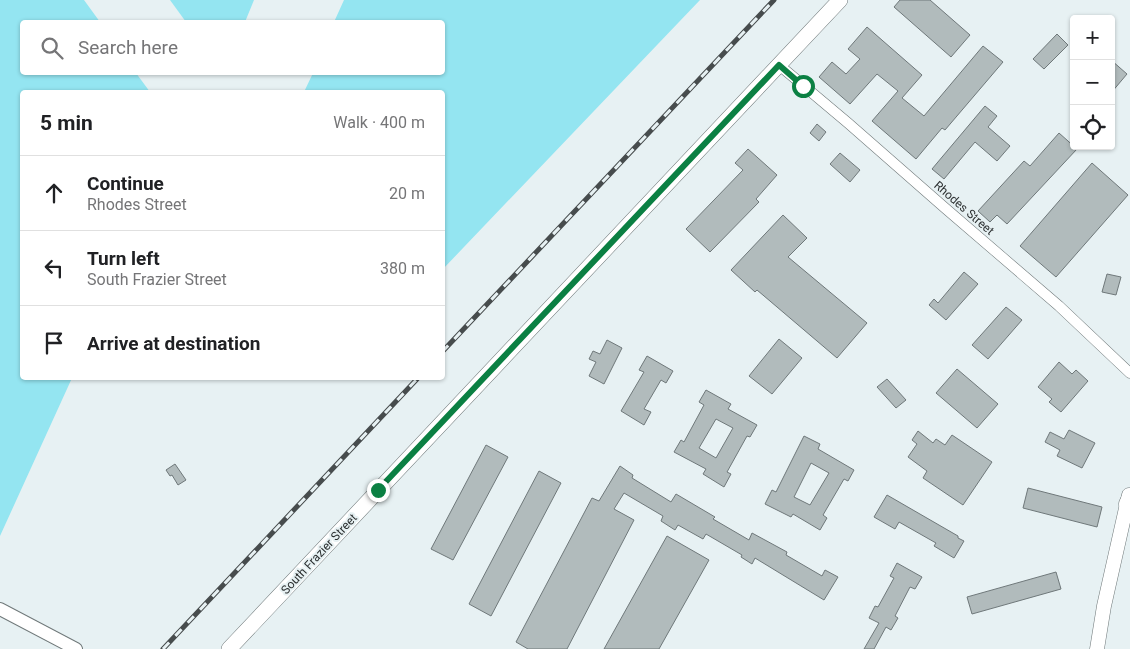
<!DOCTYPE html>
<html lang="en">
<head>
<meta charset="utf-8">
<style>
  body { margin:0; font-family:Roboto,sans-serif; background:#f6f6f6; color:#202124 }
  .controls { position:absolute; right:15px; top:15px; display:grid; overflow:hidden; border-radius:5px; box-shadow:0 1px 4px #0004 }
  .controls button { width:45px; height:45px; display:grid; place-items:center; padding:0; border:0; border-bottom:1px solid #e0e0e0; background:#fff; color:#202124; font:25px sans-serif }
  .stop { position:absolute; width:15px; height:15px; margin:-11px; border:4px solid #0b8043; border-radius:50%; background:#fff }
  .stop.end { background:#0b8043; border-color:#fff; box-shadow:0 1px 5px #0008 }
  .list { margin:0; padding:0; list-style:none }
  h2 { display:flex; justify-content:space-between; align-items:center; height:65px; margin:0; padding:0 20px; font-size:21px }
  h2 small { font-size:16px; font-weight:400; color:#757577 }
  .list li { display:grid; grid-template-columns:32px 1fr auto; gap:15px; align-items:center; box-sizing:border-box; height:75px; padding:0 20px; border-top:1px solid #e0e0e0 }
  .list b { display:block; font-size:19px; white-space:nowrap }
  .list p { margin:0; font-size:16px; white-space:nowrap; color:#757577 }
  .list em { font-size:16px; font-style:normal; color:#757577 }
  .icon { flex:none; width:28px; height:28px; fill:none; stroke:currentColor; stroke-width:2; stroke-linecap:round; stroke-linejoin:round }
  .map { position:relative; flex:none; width:1130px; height:649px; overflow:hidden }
  .search { position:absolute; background:#fff; box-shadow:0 1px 4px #0004; left:20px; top:20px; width:425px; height:55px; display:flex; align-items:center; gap:12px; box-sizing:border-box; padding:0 18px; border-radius:5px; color:#757577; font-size:19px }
  .panel { position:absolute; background:#fff; box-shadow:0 1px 4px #0004; left:20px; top:90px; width:425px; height:290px; border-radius:5px }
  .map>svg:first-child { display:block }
  .green { fill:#94e5f1 }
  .building { fill:#b1bbbc; stroke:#6f787a; fill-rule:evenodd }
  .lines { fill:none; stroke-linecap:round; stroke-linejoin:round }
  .minor-casing { stroke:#70797a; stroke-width:11 }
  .tertiary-casing { stroke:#70797a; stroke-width:14 }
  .secondary-casing { stroke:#70797a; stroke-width:15 }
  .primary-casing { stroke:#70797a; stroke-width:16 }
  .motorway-casing { stroke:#70797a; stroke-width:19 }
  .minor { stroke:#fff; stroke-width:10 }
  .tertiary { stroke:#fff; stroke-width:12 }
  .secondary { stroke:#fff; stroke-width:14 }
  .primary { stroke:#fff; stroke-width:15 }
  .motorway { stroke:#fff; stroke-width:18 }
  .rail-casing { stroke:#474c4d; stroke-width:5 }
  .rail { stroke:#e7f1f3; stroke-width:3; stroke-dasharray:9; stroke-linecap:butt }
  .route { stroke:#0b8043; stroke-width:6 }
  .labels { text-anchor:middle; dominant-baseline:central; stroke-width:4; stroke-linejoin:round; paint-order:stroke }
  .street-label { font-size:12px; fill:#2b2f30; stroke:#e7f1f3 }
</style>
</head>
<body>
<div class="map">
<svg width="1130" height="649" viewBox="0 0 1130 649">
  <rect width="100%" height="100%" fill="#e7f1f3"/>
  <g class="green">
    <polygon points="0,0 84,0 100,22 22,22 22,72 136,73 150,92 22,92 22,378 72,378 0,536"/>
    <polygon points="170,0 254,0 245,22 186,22"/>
    <polygon points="344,0 700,0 443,269 442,92 304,92 313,73 442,72 442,22 334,22"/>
  </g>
  <g class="building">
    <polygon points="900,0 930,0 970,35 951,57 894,7"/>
    <polygon points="867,27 922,75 902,98 924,116 983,46 1003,62 945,130 942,128 916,159 872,121 898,91 877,74 850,104 819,77 832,62 846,74 860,59 848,49"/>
    <polygon points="1057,34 1068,45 1044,69 1033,59"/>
    <polygon points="1111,60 1127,74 1111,93"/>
    <polygon points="985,106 997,116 988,127 1010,146 997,161 975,142 944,179 932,169"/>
    <polygon points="817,124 826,132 819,141 810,133"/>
    <polygon points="1059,133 1077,149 1007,224 997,215 990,222 978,211 1024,161 1030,166"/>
    <polygon points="748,149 777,175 756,199 759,202 710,252 686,229 743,170 735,163"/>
    <polygon points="840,153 860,170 850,182 830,164"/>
    <polygon points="1092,163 1128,195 1056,277 1020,246"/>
    <polygon points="783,215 807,238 788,257 867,323 837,358 757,290 755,292 731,270"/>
    <polygon points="964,272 978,284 946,320 929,305 934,299 938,303"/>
    <polygon points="1107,274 1121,277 1116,295 1102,292"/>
    <polygon points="1006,307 1022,320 988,359 972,345"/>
    <polygon points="779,339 802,358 772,394 749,376"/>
    <polygon points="607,340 622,348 604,384 589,376 596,362 589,359 593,351 600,354"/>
    <polygon points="647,356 673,371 666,383 661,380 644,409 651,412 644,425 621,411 644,372 639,370"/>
    <polygon points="1059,362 1072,374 1076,370 1088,381 1061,412 1049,402 1052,399 1038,387"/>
    <polygon points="957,369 998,404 977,428 936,393"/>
    <polygon points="887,379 906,400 896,408 877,387"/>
    <path d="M 706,390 L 731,404 L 728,409 L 757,425 L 750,437 L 747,436 L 727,472 L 731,474 L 724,487 L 703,474 L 706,469 L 674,452 L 681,440 L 684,442 L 704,405 L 699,402 ZM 716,419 L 733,428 L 716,458 L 699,448 Z"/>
    <polygon points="1069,430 1095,443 1082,468 1057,456 1060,450 1045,442 1050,432 1064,439"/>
    <polygon points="918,431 933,443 936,439 945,445 952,435 992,462 963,505 923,478 927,471 908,457 917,444 912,440"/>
    <path d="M 804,436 L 820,444 L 818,449 L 854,470 L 848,481 L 844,479 L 823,515 L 827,518 L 820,530 L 793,514 L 791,517 L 765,504 L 772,490 L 776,492 ZM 811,463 L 829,473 L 810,505 L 794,497 Z"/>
    <polygon points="486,445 508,457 453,560 431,549"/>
    <polygon points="175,464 186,480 178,485 172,475 170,476 166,470"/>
    <polygon points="620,466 633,475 632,478 671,502 676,494 715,517 713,519 749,540 752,533 787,552 786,555 822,576 825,570 838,577 824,600 755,558 752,564 741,557 742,555 706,534 703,539 678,525 675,530 661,521 663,516 624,493 614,509 634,520 567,649 528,649 516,642 592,498 599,501"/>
    <polygon points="539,471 561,483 491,616 469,604"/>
    <polygon points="1028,488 1102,507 1097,527 1023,508"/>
    <polygon points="887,495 958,536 958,538 964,541 954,558 934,546 936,543 899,522 895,529 874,517"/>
    <polygon points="667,536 709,560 659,649 604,649"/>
    <polygon points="897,563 922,577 915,589 910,587 895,616 898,618 891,630 886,627 874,649 864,649 879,623 869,618 875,606 878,607 894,578 890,576"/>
    <polygon points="1056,572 1061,589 972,614 967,597"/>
  </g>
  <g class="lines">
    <g class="minor-casing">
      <polyline id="minor" points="779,65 848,123 945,208 1059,306 1130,373"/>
    </g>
    <g class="tertiary-casing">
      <polyline id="tertiary" points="0,609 76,649"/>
    </g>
    <g class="secondary-casing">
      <polyline id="secondary" points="1097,649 1104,606 1129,495"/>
    </g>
    <g class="primary-casing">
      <polyline id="primary" points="229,649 840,0"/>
    </g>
    <g class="motorway-casing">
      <polyline id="motorway" points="1128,504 1130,500"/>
    </g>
    <use href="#minor" class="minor"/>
    <use href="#tertiary" class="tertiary"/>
    <use href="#secondary" class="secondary"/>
    <use href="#primary" class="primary"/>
    <use href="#motorway" class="motorway"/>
    <g class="rail-casing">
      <g id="rail">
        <polyline points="442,352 774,0"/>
        <polyline points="163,649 418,378"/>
      </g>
    </g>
    <use href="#rail" class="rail"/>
  </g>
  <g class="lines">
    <polyline class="route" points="378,490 779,65 803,86"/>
  </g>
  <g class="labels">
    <g class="street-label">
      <text transform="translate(964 208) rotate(41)">Rhodes Street</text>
      <text transform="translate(319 554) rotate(-47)">South Frazier Street</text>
    </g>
  </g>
</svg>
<div class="controls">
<button>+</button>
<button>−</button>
<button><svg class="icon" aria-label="locate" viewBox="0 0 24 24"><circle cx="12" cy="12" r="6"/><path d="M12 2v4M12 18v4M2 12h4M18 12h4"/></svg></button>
</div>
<div class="stop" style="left:803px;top:86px"></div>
<div class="stop end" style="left:378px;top:490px"></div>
<div class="search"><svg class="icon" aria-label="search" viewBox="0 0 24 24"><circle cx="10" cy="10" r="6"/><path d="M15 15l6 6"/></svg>Search here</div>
<section class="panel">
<h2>5 min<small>Walk · 400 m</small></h2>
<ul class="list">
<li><svg class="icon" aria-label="ahead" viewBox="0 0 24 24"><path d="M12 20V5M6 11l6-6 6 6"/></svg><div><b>Continue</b><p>Rhodes Street</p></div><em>20 m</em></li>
<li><svg class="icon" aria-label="left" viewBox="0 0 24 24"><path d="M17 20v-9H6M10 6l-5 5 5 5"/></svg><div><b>Turn left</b><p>South Frazier Street</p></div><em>380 m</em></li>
<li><svg class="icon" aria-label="arrive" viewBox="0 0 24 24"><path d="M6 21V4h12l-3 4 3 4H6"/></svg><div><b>Arrive at destination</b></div></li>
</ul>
</section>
</div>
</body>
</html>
